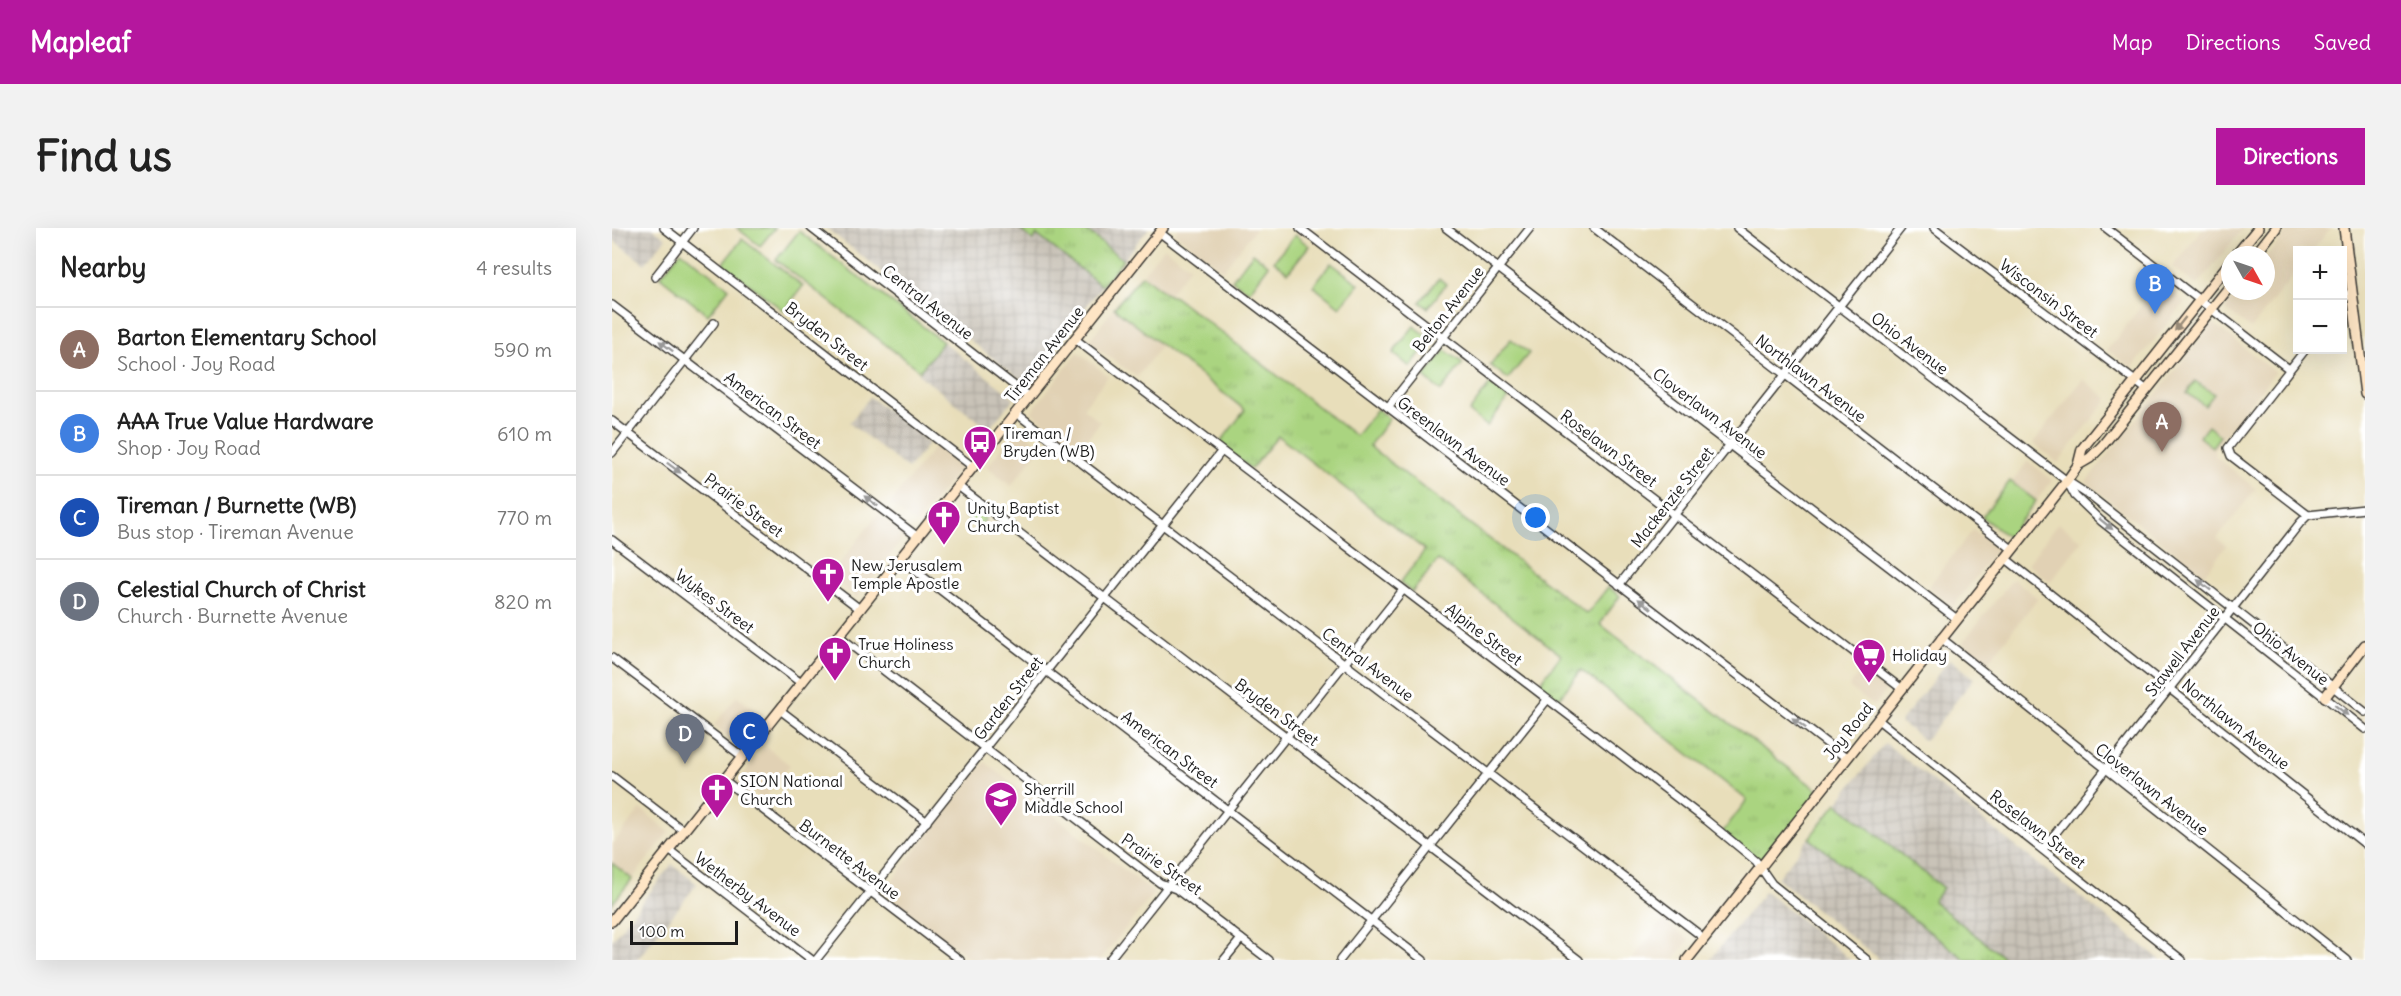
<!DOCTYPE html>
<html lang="en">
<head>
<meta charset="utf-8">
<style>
  body { margin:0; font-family:Delius,sans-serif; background:#f2f2f2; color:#222 }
  .controls { position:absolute; right:18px; top:18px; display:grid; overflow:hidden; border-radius:0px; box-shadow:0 6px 24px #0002 }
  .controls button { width:54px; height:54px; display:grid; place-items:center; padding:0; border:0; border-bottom:2px solid #e0e0e0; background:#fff; color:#222; font:30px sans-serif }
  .compass { position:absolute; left:1609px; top:18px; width:54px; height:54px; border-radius:50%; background:#fff; box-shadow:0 6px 24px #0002; rotate:130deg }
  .scale { position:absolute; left:18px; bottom:15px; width:108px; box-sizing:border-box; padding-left:6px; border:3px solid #1c1c1c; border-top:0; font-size:16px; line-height:21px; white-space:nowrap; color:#1c1c1c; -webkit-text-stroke:4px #fff; paint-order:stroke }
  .you { position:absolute; left:924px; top:290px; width:21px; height:21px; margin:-15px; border:4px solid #fff; border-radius:50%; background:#1a73e8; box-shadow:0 0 0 9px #1a73e833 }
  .badge { display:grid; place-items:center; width:39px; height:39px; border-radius:50%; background:#b5179e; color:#fff; font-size:20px; font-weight:700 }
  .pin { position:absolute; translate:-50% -50px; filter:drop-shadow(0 2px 3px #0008) }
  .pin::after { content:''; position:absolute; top:32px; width:21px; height:18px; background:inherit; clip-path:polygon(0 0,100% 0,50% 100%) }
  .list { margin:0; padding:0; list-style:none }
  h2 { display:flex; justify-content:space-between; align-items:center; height:78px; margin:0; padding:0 24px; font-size:26px }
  h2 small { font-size:20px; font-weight:400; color:#767676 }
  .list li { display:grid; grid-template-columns:39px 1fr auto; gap:18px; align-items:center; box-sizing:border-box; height:84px; padding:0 24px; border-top:2px solid #e0e0e0 }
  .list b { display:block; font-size:22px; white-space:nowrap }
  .list p { margin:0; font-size:20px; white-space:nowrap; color:#767676 }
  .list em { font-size:20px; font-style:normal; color:#767676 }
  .map { position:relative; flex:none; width:1753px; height:732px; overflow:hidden; border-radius:0px }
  header { display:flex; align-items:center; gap:36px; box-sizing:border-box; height:84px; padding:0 30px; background:#b5179e; color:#fff }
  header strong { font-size:28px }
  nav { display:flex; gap:33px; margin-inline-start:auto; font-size:21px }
  .intro { display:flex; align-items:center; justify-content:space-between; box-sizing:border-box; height:144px; padding:0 36px }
  h1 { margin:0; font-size:42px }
  .button { padding:15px 27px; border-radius:0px; background:#b5179e; color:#fff; font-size:21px; font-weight:700 }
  main { display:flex; gap:36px; padding:0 36px }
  aside { flex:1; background:#fff; border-radius:0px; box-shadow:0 6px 24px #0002 }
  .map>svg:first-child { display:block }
  .built { fill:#e1d1b4 }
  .industrial { fill:url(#industrial-grid) }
  .grass { fill:#aad480; stroke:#63784e; stroke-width:1.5 }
  .park { fill:url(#park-tufts); stroke:#63784e; stroke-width:1.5 }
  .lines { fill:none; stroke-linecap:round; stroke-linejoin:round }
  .street-casing { stroke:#3b3934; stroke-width:10 }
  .secondary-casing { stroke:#3b3934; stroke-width:12 }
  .street { stroke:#fff; stroke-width:7 }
  .secondary { stroke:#fee5c5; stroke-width:9 }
  .oneway { fill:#988b79 }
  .oneway2 { fill:#999 }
  .labels { text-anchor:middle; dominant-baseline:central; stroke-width:6; stroke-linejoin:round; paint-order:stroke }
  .street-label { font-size:16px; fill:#1c1c1c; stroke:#fff }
  .poi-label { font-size:16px; fill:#1c1c1c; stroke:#fff; text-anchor:start }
</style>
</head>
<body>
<header>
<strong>Mapleaf</strong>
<nav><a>Map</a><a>Directions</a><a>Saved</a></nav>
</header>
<div class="intro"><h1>Find us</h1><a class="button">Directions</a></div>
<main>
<aside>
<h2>Nearby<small>4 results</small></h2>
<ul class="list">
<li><span class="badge" style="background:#8d6e63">A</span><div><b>Barton Elementary School</b><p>School · Joy Road</p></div><em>590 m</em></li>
<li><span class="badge" style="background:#3f7fe0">B</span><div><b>AAA True Value Hardware</b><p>Shop · Joy Road</p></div><em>610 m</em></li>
<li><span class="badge" style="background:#1a4fb4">C</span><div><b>Tireman / Burnette (WB)</b><p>Bus stop · Tireman Avenue</p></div><em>770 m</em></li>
<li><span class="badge" style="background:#6b7280">D</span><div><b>Celestial Church of Christ</b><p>Church · Burnette Avenue</p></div><em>820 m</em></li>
</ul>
</aside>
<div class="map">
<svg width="1753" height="732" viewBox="0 0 1753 732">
  <defs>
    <pattern id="industrial-grid" width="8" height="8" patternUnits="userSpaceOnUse" patternTransform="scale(1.5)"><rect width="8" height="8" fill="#c9c3b8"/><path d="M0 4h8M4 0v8" fill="none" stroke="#aca79e"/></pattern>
    <pattern id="park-tufts" width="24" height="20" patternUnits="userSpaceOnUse" patternTransform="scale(1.5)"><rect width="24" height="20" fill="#aad480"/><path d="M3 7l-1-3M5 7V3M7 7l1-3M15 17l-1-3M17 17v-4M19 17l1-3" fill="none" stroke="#92b56e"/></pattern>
  </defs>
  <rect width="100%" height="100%" fill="#fff"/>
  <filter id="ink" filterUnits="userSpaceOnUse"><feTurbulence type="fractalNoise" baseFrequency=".0167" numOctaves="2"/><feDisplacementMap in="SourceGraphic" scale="12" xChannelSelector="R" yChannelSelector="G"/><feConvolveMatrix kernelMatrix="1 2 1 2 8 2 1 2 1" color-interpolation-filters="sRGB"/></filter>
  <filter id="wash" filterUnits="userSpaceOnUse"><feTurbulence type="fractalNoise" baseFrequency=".008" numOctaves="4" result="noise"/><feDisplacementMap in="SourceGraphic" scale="24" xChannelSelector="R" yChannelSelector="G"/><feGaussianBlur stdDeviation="1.35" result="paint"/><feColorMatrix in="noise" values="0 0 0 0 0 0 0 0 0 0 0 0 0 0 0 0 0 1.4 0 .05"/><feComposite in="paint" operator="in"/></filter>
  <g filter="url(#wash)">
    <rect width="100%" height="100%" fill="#e8deba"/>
    <g class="built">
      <polygon points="567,0 644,0 611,42 563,5"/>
      <polygon points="1591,0 1631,0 1587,56 1584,57 1560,39"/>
      <polygon points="1677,0 1719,0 1701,22 1686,22 1685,42 1639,101 1613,81 1627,63 1654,63 1654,29"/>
      <polygon points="552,19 578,39 556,67 530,47"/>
      <polygon points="1548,54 1573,74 1520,140 1495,122"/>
      <polygon points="502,80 549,118 525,149 476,114"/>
      <polygon points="1601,95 1663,144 1602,221 1603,228 1644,261 1605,310 1614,318 1592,347 1474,254"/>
      <polygon points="466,124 496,148 471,180 488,194 467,221 419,184"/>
      <polygon points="1471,151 1496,171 1446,235 1421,215"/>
      <polygon points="406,199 430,218 399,258 375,239"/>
      <polygon points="323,218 349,239 304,296 278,276"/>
      <polygon points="1416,233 1440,252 1424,273 1400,254"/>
      <polygon points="266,286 293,308 245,370 218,348"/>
      <polygon points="1446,295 1470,313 1438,354 1415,336"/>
      <polygon points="1361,302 1386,321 1341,378 1316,359"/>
      <polygon points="1401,351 1426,370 1375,435 1350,415"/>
      <polygon points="1250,441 1275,461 1262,478 1237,459"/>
      <polygon points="125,468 149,487 126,516 102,497"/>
      <polygon points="153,518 178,537 151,572 126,553"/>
      <polygon points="373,534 542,665 488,732 360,732 271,664"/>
      <polygon points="29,581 57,604 20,651 0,635 0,617"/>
      <polygon points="1051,692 1077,712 1061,732 1020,732"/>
    </g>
    <g class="industrial">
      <polygon points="0,0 41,0 54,10 33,36 0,11"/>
      <polygon points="214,0 406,0 421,12 425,7 490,58 414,156"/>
      <polygon points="471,0 537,0 511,32"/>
      <polygon points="331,114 402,170 377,201 306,146"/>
      <polygon points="258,169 317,215 296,241 237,195"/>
      <polygon points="1338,431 1362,450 1313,513 1288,494"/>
      <polygon points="1273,515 1379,599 1549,732 1395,732 1320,673 1330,659 1225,575"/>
      <polygon points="1197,610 1305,693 1354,732 1268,732 1165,650"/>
      <polygon points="60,636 85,656 25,732 0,732 0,712"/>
      <polygon points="1153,663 1218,715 1239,732 1098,732"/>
    </g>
    <g class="grass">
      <polygon points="125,0 163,0 148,18"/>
      <polygon points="187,3 331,114 308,143 164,32"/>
      <polygon points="683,7 697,18 676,44 662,33"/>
      <polygon points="130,11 191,58 172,83 111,36"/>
      <polygon points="69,23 117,60 96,87 48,49"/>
      <polygon points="641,25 657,37 637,64 620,52"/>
      <polygon points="719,35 747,56 728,79 701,58"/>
      <polygon points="827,50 834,56 816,80 808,74"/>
      <polygon points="802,98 819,111 798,139 781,125"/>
      <polygon points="899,111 917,125 896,151 878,137"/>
      <polygon points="833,122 851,135 829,163 812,149"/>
      <polygon points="878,156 896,170 875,198 857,184"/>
      <polygon points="1596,198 1608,208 1600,219 1587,209"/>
      <polygon points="1398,253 1424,273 1396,309 1370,289"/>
      <polygon points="0,635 20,651 0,676"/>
    </g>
    <g class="park">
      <polygon points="406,0 471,0 511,32 490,58 425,7 421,12"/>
      <polygon points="530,47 556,67 563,69 744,208 765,181 777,191 757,218 975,386 996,359 1008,368 988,396 1208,564 1150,637 1109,606 1135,572 969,442 944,474 925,459 949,427 826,332 800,364 788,355 813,322 666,208 639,241 607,216 633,182 502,80"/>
      <polygon points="1583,153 1602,166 1593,178 1575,165"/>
      <polygon points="361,281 374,291 367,299 354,289"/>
      <polygon points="1225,575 1331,660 1321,673 1395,732 1354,732 1197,610"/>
    </g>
  </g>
  <g filter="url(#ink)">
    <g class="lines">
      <g class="street-casing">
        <g id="street">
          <polyline points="52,0 361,239"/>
          <polyline points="199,0 417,169"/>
          <polyline points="688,0 1290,461"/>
          <polyline points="834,0 1345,391"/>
          <polyline points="982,0 1400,321"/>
          <polyline points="1125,0 1455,253 1478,268 1753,484"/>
          <polyline points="1322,0 1535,162"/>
          <polyline points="1494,0 1677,141"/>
          <polyline points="547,4 1234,530"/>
          <polyline points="43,49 81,0"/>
          <polyline points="1730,74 1740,62"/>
          <polyline points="0,77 306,309"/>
          <polyline points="463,111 1094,592 1144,633 1160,656 1255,732"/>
          <polyline points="1693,122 1616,220 1619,228 1696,287"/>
          <polyline points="776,179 918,0"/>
          <polyline points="404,185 1092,710"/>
          <polyline points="0,193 248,381"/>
          <polyline points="0,225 102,95"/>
          <polyline points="1456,255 1463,268 1489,293 1753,501"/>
          <polyline points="346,258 967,732"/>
          <polyline points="0,312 189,455"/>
          <polyline points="1393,330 1753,616"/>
          <polyline points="288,331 811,732"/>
          <polyline points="1007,357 1289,0"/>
          <polyline points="227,408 548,655 564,661 657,732"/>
          <polyline points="1329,410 1735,732"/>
          <polyline points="0,430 131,529"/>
          <polyline points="168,482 315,594"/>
          <polyline points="1265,491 1570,732"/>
          <polyline points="0,548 72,603"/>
          <polyline points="112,552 348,732"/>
          <polyline points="1431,621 1688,295 1696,287 1753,281"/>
          <polyline points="57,622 200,732"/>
          <polyline points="204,732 609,224"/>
          <polyline points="497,732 791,362"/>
          <polyline points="612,732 629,711"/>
          <polyline points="728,732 935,472"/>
        </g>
      </g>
      <g class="secondary-casing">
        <g id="secondary">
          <polyline points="1732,0 1753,166"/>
          <polyline points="1624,27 1646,0"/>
          <polyline points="1643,27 1664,0"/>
          <polyline points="1466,237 1478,230 1490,218 1618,58"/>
          <polyline points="1713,469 1753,417"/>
          <polyline points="0,693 551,0"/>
          <polyline points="1075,732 1455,253 1466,237 1470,221 1618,34"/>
        </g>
      </g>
      <use href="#street" class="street"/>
      <use href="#secondary" class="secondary"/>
    </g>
    <defs><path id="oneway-solid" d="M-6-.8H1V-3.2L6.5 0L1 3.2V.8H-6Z" transform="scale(1.5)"/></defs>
    <use class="oneway" href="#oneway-solid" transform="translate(1568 96) rotate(128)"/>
    <g class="oneway2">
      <use href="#oneway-solid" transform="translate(54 118) rotate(-143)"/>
      <use href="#oneway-solid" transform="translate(62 240) rotate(37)"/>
      <use href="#oneway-solid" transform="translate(259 273) rotate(-143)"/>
      <use href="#oneway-solid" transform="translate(1494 296) rotate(39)"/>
      <use href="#oneway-solid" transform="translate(1592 357) rotate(-142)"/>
      <use href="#oneway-solid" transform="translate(1033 376) rotate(-143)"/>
      <use href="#oneway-solid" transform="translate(1729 482) rotate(38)"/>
      <use href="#oneway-solid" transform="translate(1187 495) rotate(-143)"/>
    </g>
  </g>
  <defs>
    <g id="bus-pin" transform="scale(1.725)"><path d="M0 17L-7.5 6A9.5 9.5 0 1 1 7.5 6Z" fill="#b5179e" stroke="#fff"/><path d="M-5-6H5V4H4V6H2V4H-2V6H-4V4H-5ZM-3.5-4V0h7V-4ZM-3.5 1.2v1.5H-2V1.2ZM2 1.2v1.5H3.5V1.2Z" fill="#fff"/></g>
    <g id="church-pin" transform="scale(1.725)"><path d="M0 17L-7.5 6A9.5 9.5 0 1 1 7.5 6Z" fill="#b5179e" stroke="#fff"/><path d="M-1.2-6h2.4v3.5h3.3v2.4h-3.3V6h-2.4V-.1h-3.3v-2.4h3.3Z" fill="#fff"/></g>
    <g id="supermarket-pin" transform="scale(1.725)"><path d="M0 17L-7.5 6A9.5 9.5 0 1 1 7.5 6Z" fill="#b5179e" stroke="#fff"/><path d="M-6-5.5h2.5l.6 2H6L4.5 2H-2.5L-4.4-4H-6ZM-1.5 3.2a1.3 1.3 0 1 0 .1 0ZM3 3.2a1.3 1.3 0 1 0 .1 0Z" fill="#fff"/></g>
    <g id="school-pin" transform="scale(1.725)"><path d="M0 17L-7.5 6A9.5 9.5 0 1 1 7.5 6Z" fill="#b5179e" stroke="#fff"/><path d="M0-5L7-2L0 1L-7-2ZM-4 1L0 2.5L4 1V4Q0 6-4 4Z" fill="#fff"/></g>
  </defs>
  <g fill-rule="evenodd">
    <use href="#bus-pin" x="368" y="214"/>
    <use href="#church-pin" x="332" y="289"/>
    <use href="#church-pin" x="216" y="346"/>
    <use href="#church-pin" x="223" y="425"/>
    <use href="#supermarket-pin" x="1257" y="427"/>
    <use href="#church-pin" x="105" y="562"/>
    <use href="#school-pin" x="389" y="570"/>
  </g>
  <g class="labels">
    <g class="street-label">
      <text transform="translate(1437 70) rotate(37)">Wisconsin Street</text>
      <text transform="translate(316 74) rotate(38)">Central Avenue</text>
      <text transform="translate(836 81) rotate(-52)">Belton Avenue</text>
      <text transform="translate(215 108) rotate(38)">Bryden Street</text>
      <text transform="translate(1298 115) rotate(37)">Ohio Avenue</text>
      <text transform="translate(432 126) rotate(-52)">Tireman Avenue</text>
      <text transform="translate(1199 150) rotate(37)">Northlawn Avenue</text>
      <text transform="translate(161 182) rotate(37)">American Street</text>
      <text transform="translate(1098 185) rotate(37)">Cloverlawn Avenue</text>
      <text transform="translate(842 213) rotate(37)">Greenlawn Avenue</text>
      <text transform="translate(997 220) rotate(37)">Roselawn Street</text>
      <text transform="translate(1060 269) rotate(-52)">Mackenzie Street</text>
      <text transform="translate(132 277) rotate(37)">Prairie Street</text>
      <text transform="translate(103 373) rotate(37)">Wykes Street</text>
      <text transform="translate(872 406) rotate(37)">Alpine Street</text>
      <text transform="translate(1570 423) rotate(-52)">Stawell Avenue</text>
      <text transform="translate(1679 425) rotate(38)">Ohio Avenue</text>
      <text transform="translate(756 436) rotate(37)">Central Avenue</text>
      <text transform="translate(396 470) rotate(-52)">Garden Street</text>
      <text transform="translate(665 484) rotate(37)">Bryden Street</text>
      <text transform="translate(1624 496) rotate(39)">Northlawn Avenue</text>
      <text transform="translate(1236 503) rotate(-51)">Joy Road</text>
      <text transform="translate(558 521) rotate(37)">American Street</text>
      <text transform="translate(1540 561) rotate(38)">Cloverlawn Avenue</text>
      <text transform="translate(1426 601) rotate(38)">Roselawn Street</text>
      <text transform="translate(238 631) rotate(37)">Burnette Avenue</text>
      <text transform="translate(550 636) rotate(35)">Prairie Street</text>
      <text transform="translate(136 666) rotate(37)">Wetherby Avenue</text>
    </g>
    <g class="poi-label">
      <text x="391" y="205">Tireman /<tspan x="391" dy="18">Bryden (WB)</tspan></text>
      <text x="355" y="280">Unity Baptist<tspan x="355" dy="18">Church</tspan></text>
      <text x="239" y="337">New Jerusalem<tspan x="239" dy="18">Temple Apostle</tspan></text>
      <text x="246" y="416">True Holiness<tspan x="246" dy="18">Church</tspan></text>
      <text x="1280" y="427">Holiday</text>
      <text x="128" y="553">SION National<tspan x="128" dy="18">Church</tspan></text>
      <text x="412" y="561">Sherrill<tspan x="412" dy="18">Middle School</tspan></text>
    </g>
  </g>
</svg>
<div class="controls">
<button>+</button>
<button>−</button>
</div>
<svg class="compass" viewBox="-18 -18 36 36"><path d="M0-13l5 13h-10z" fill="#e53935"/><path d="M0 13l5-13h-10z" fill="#767676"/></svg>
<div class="scale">100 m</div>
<div class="you"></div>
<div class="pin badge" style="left:1550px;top:224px;background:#8d6e63">A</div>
<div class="pin badge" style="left:1543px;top:86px;background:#3f7fe0">B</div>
<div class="pin badge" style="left:137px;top:534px;background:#1a4fb4">C</div>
<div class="pin badge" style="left:73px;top:536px;background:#6b7280">D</div>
</div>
</main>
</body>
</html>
